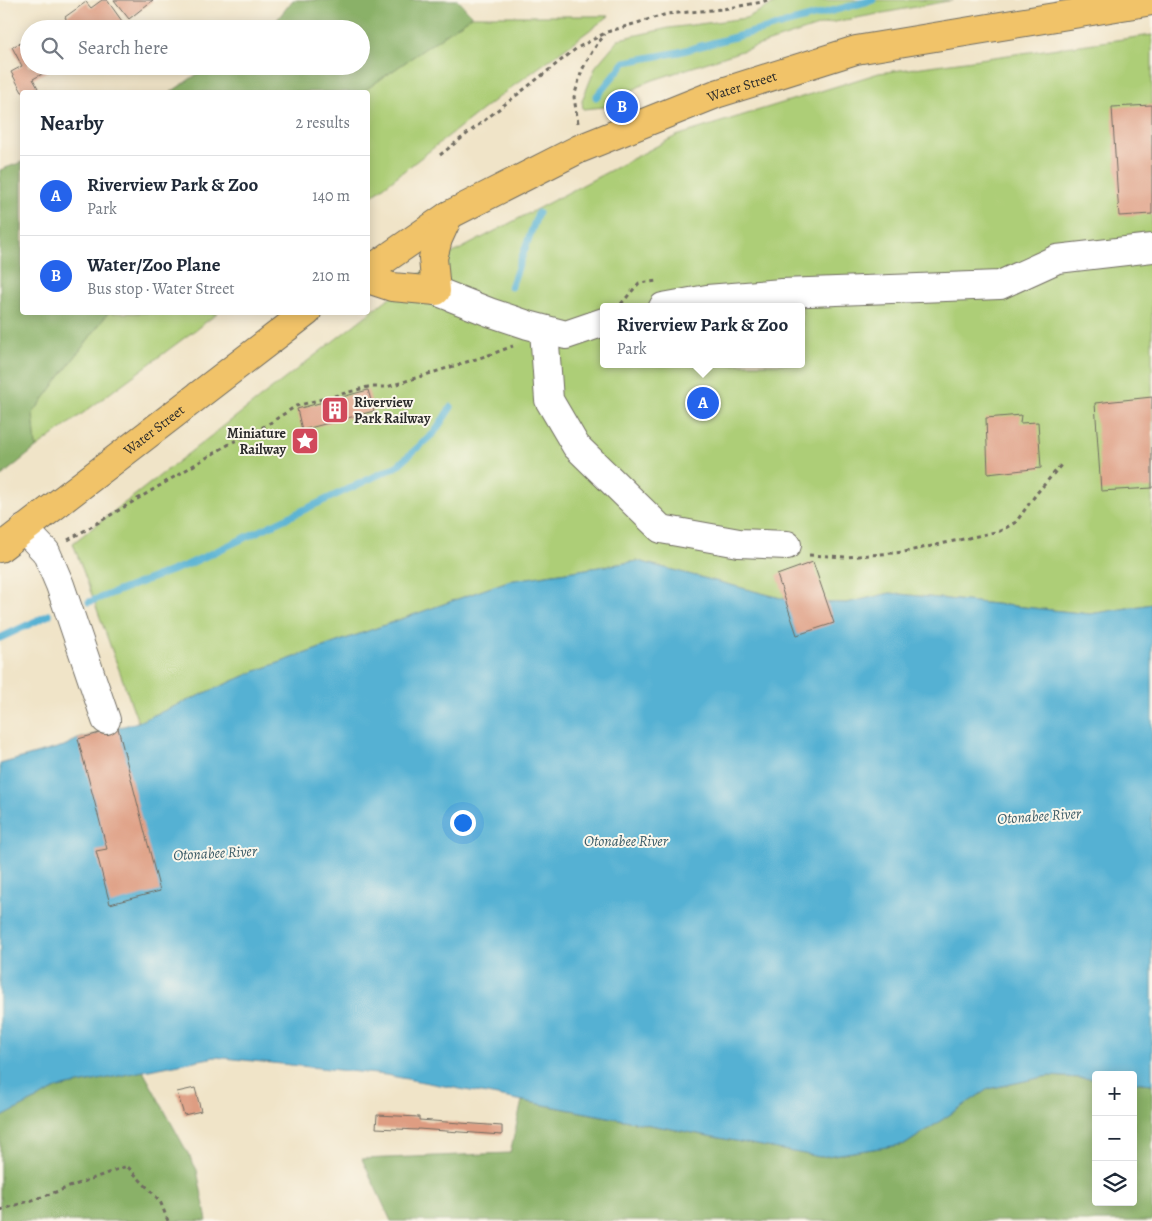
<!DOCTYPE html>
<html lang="en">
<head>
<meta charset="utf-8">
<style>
  body { margin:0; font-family:Alegreya,serif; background:#f6f6f7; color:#1f2937 }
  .controls { position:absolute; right:15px; bottom:15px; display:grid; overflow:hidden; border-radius:5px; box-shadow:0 2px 12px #0003 }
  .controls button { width:45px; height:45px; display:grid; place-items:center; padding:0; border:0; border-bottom:1px solid #e0e1e3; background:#fff; color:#1f2937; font:25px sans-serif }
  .you { position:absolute; left:462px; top:822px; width:18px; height:18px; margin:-12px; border:4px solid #fff; border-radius:50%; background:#1a73e8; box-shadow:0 0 0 8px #1a73e833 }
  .badge { display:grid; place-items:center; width:32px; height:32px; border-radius:50%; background:#2563eb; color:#fff; font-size:16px; font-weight:700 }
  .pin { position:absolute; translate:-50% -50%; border:2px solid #fff; box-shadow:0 1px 5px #0006 }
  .popup { position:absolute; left:600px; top:303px; width:205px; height:65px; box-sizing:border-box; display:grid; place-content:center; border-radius:5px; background:#fff; filter:drop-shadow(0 1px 4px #0005); font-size:16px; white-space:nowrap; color:#747a83 }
  .popup b { font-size:19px; color:#1f2937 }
  .popup::after { content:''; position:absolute; left:50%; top:100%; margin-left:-10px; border:10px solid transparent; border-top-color:#fff }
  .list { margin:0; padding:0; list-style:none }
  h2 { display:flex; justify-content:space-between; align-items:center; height:65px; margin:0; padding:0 20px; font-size:21px }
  h2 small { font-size:16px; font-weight:400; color:#747a83 }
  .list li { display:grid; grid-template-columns:32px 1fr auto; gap:15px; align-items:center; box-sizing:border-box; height:80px; padding:0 20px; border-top:1px solid #e0e1e3 }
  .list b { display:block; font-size:19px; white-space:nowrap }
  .list p { margin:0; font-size:16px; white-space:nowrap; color:#747a83 }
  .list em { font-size:16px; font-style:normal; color:#747a83 }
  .icon { flex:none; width:28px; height:28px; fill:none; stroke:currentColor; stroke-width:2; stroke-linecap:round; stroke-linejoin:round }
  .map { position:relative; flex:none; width:1152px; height:1221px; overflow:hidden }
  .search { position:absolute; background:#fff; box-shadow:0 2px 12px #0003; left:20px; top:20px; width:350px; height:55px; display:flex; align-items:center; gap:12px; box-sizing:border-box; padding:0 18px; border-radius:28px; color:#747a83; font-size:19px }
  .panel { position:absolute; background:#fff; box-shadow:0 2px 12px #0003; left:20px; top:90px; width:350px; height:225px; border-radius:5px }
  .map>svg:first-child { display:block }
  .green { fill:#adce77; stroke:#6c7c51; fill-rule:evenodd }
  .forest { fill:#8ab168; stroke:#5a6e4a }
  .water { fill:#55b1d3; stroke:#406e7f }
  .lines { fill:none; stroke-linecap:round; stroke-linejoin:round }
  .stream { stroke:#55b1d3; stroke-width:7 }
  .building { fill:#de9d82 }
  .minor-casing { stroke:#706c62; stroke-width:30 }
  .major-casing { stroke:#706c62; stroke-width:30 }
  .path { stroke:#706c62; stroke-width:3; stroke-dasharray:4 4; stroke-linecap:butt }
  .minor { stroke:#fff; stroke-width:28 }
  .major { stroke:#f1c369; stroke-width:28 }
  .labels { text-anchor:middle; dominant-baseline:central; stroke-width:4; stroke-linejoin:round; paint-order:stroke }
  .street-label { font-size:14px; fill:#2b2b2b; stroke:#fbf7ec }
  .poi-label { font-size:14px; font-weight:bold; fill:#2b2b2b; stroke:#fbf7ec; text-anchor:start }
  .water-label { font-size:15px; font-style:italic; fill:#3a5a66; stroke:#fbf7ec }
</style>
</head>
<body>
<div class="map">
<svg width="1152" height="1221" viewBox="0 0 1152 1221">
  <rect width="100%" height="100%" fill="#fbf7ec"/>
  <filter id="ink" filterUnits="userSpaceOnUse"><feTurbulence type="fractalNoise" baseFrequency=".02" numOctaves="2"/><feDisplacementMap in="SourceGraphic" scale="10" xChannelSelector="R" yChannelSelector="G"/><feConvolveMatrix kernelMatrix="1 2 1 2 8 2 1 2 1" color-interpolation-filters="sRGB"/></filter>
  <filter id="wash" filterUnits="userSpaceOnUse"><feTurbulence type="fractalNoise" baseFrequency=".0096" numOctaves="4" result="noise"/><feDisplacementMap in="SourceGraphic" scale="20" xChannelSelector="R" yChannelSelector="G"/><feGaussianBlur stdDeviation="1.12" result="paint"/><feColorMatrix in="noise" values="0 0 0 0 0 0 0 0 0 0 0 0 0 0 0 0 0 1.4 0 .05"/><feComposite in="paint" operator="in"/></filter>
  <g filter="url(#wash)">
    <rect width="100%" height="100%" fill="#f0e4c8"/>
    <g class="green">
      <polygon points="781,0 953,0 824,24 647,82 604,107 583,109 582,101 596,66 619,39 669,28 746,18"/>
      <polygon points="472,16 609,16 501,95 368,199 368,92 364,92 368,88"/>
      <path d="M 1152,35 L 1152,604 L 1090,614 L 890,593 L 847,603 L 796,602 L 638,561 L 508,581 L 256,671 L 138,722 L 73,543 L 434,263 L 676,136 L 879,73 ZM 604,307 L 802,307 L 802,364 L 604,364 Z"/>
      <polygon points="108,313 218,313 36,448 33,413"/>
    </g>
    <g class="forest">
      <polygon points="293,0 458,0 472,16 368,88 364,92 171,92 209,66 361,66 361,29 264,29 276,21"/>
      <polygon points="22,162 22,312 108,313 33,413 36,448 0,477 0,170"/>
      <polygon points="143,1071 197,1170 207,1221 0,1221 0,1118 58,1088"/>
      <polygon points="1048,1076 1096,1079 1096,1202 1133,1202 1133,1082 1152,1084 1152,1221 391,1221 362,1159 510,1153 522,1101 820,1157 906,1144 988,1089"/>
    </g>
    <polygon class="water" points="638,561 796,602 847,603 890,593 1090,614 1152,604 1152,1084 1133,1082 1133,1075 1096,1075 1096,1079 1048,1076 988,1089 906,1144 820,1157 386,1075 215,1057 58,1088 0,1118 0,764 64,746 78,739 138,722 256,671 508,581"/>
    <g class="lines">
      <g class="stream">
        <polyline points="596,97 625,62 679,52 873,0"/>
        <polyline points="511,287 538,213"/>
        <polyline points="89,602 187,565 397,466 434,433 451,407"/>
        <polyline points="0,638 49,615"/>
      </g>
    </g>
    <g id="blocks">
      <g class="building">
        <polygon points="102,0 107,0 124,24 117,29 60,29 68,23 65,17 86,2 91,8"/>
        <polygon points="114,0 153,0 129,19"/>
        <polygon points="29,39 29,66 57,66 33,79 38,88 30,92 22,92 11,72 22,66 12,47"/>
        <polygon points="1152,105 1152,214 1119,216 1112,107"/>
        <polygon points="368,390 374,411 302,430 297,409"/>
        <polygon points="1152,397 1152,488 1101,491 1095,403"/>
        <polygon points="1021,415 1020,423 1038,422 1041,468 988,474 986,418"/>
        <polygon points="813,562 834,623 797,635 777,575"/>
        <polygon points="118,728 160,891 110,904 96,851 107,849 78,739"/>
        <polygon points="195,1088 201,1111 184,1115 177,1092"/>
        <polygon points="377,1115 419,1117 419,1120 502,1126 502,1135 418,1129 418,1130 376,1128"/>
      </g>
    </g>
  </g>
  <g filter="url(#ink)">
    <use href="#blocks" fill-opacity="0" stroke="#706c62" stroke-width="1"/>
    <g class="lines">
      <g class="minor-casing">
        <g id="minor">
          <polyline points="436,291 489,312 528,325 566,335 604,322"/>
          <polyline points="663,307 707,299 782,293 1000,285 1057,259 1152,248"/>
          <polyline points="544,330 549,400 576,446 661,529 739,543 787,545"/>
          <polyline points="24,529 46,552 60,585 106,720"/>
        </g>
      </g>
      <g class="major-casing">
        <g id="major">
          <path id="s1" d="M 368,271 L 449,215 L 579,149 L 716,94 L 856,50 L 1152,1"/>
          <polyline points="368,279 392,287 436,291 433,258 438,239 449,215"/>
          <path id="s2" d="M 0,548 L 307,312"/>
        </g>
      </g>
      <g class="path">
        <polyline points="578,123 574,97 582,70 593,50 605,34"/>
        <polyline points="440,155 577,48 607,32 667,14 723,9 762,2 767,0"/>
        <polyline points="621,304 639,283 657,281"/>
        <polyline points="68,540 89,528 231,443 267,425 296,406 368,387 387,387 492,354 513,346"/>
        <polyline points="809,555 847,557 904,552 1000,531 1016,522 1037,493 1061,465"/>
        <polyline points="0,1210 42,1197 127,1166 160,1201 168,1221"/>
      </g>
      <use href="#minor" class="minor"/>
      <use href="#major" class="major"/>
    </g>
  </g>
  <defs>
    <g id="building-square" transform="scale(1.4375)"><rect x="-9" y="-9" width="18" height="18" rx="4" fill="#d1495b" stroke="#fbf7ec"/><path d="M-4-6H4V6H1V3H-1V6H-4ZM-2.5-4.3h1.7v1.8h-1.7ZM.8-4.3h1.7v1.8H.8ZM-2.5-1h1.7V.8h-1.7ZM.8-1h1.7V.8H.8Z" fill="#fff"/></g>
    <g id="sight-square" transform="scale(1.4375)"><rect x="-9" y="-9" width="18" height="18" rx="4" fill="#d1495b" stroke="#fbf7ec"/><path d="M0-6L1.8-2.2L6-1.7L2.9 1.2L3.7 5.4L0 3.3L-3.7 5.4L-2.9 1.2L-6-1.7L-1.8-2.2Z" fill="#fff"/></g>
  </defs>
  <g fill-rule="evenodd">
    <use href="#building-square" x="335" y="410"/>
    <use href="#sight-square" x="305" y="441"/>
  </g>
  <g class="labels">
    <g class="street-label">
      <text stroke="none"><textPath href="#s1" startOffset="419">Water Street</textPath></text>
      <text stroke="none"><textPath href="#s2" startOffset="194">Water Street</textPath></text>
    </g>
    <g class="poi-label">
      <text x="354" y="402">Riverview<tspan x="354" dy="16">Park Railway</tspan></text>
      <text x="286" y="433" text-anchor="end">Miniature<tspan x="286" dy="16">Railway</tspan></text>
    </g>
    <g class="water-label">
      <text transform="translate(1039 816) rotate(-4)">Otonabee River</text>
      <text x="626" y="841">Otonabee River</text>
      <text transform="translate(215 853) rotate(-3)">Otonabee River</text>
    </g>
  </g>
</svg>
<div class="controls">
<button>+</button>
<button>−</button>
<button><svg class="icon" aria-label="layers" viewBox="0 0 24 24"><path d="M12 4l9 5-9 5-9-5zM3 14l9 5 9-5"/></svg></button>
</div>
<div class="you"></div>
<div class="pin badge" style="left:703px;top:403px">A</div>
<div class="popup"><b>Riverview Park &amp; Zoo</b>Park</div>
<div class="pin badge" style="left:622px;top:107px">B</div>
<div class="search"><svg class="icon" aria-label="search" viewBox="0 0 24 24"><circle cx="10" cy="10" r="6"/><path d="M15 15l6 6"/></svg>Search here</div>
<section class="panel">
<h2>Nearby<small>2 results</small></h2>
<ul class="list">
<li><span class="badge">A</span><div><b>Riverview Park &amp; Zoo</b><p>Park</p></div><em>140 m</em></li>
<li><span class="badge">B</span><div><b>Water/Zoo Plane</b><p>Bus stop · Water Street</p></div><em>210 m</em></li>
</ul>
</section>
</div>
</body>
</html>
